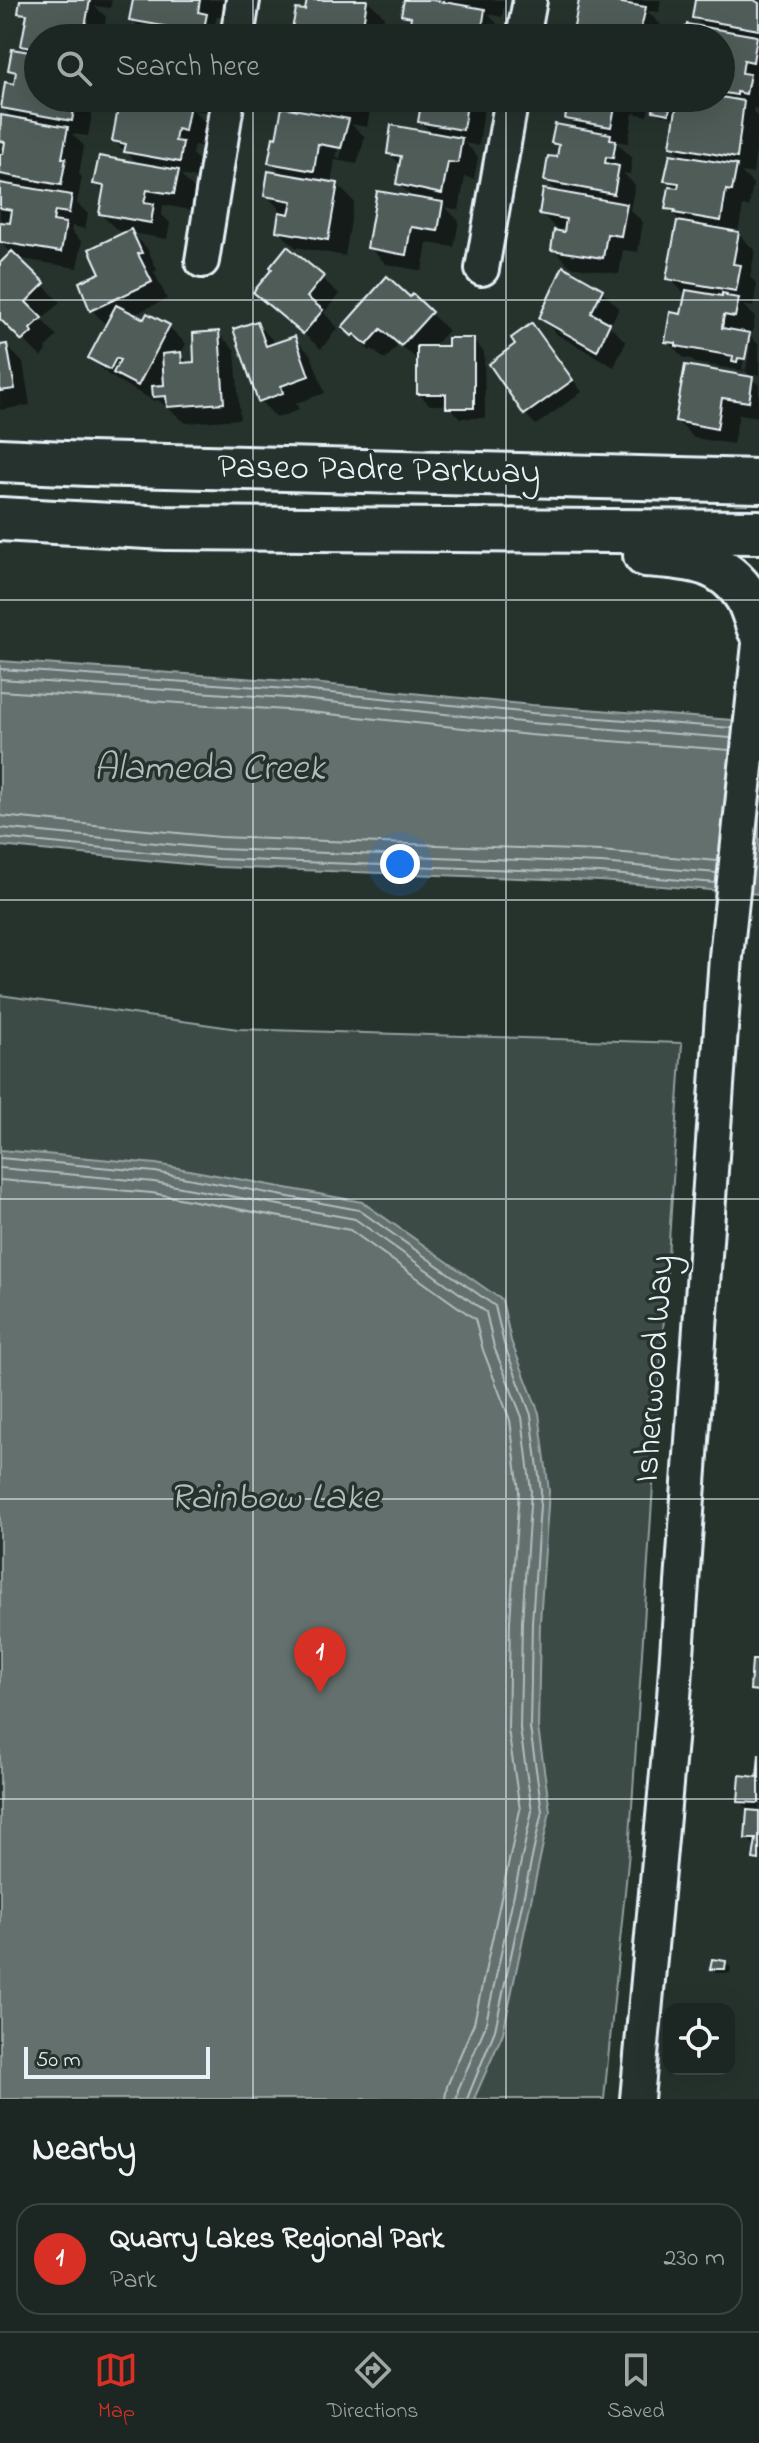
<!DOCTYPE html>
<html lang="en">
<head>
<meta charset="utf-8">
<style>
  body { margin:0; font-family:"Indie Flower",sans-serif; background:#29322f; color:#f1f3f6 }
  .controls { position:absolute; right:24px; bottom:24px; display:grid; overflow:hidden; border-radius:16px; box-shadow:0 8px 32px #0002 }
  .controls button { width:72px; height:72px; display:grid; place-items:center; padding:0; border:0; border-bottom:2px solid #3a4340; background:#1c2622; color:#f1f3f6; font:40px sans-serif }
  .scale { position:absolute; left:24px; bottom:20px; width:186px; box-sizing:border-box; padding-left:8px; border:4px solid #e8f1f8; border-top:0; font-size:22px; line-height:28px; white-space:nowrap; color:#e8f1f8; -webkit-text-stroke:6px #26332d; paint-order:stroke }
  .you { position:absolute; left:400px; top:864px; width:28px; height:28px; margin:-20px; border:6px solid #fff; border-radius:50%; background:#1a73e8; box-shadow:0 0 0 12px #1a73e833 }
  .badge { display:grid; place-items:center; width:52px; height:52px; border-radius:50%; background:#d93025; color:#fff; font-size:26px; font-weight:700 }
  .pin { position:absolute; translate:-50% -66px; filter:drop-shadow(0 2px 4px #0008) }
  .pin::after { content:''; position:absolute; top:42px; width:28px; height:24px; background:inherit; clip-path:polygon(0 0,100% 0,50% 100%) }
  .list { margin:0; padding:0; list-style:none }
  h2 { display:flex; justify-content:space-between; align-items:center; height:104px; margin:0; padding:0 32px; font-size:34px }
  h2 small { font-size:26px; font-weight:400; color:#a0a5a5 }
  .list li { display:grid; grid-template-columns:52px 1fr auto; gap:24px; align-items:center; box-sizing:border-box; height:112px; margin:0 16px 16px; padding:0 16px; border:2px solid #3a4340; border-radius:24px }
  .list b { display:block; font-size:30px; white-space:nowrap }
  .list p { margin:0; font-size:26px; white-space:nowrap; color:#a0a5a5 }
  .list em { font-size:26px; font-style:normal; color:#a0a5a5 }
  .icon { flex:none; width:44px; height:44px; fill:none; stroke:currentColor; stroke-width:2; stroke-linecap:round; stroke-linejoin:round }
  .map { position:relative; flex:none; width:759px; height:2099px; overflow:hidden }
  .search { position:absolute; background:#1c2622; box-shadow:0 8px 32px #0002; left:24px; right:24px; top:24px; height:88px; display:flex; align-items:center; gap:20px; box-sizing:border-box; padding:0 28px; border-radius:44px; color:#a0a5a5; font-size:30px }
  .sheet { height:232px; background:#1c2622 }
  nav { display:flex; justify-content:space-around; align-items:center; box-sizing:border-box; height:112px; border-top:2px solid #3a4340; background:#1c2622; font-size:22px; color:#a0a5a5 }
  nav a { display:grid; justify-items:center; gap:4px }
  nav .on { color:#d93025 }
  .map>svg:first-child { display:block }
  .green { fill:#3e4b47; stroke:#939ea0; stroke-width:2 }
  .water { fill:#636f6d; stroke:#98a3a5; stroke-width:2 }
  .shadow { fill:#0007; fill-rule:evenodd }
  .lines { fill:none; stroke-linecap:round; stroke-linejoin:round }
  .shore { stroke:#b3bdc0; stroke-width:2 }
  .building { fill:#505c59; stroke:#e8f1f8; stroke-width:2 }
  .minor-casing { stroke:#e8f1f8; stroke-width:38 }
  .major-casing { stroke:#e8f1f8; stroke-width:48 }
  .minor { stroke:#26332d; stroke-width:32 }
  .major { stroke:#26332d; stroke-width:42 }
  .grid { fill:none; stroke:#e8f1f8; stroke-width:2; stroke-opacity:0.55 }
  .labels { text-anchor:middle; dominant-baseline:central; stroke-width:7; stroke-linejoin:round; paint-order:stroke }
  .street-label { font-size:36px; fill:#e8f1f8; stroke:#26332d }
  .water-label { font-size:38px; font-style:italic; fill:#b3bdc0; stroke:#26332d }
</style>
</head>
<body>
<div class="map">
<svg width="759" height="2099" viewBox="0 0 759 2099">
  <rect width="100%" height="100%" fill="#26332d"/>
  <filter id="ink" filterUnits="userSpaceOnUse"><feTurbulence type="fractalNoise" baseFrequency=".0125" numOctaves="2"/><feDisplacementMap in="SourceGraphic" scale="16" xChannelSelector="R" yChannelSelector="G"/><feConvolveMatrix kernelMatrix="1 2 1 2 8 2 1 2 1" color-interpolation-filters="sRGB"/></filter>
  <g filter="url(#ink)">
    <polygon class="green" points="0,995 238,1029 682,1043 629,1852 604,2099 0,2099"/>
    <g class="water">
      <polygon points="0,661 302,682 532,705 759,722 759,894 600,881 218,867 0,846"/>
      <polygon points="0,1150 156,1164 362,1202 502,1300 511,1341 539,1413 549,1491 540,1622 538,1728 550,1811 503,2033 474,2099 0,2099"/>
    </g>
    <g class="shadow">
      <polygon points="22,0 112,0 110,8 95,6 106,17 103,38 38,38 38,98 95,98 88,136 72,134 84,146 79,174 82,177 77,203 88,214 85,229 72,226 71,231 82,242 77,268 16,258 60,302 42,320 57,336 45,348 47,350 41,357 0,316 0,267 12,254 0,242 0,231 6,225 0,219 0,185 7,186 0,179 0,156 5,157 6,148 0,142 0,131 2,118 15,120 3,108 16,86 18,77 10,70 13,52 33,55 23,45 28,20 20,12"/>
      <polygon points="135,0 228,0 225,17 217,16 215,25 223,32 222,38 132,38 143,31 132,20"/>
      <polygon points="305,0 367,0 384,16 380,38 298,38 294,33 307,13 308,3"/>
      <polygon points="406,0 505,0 502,17 488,14 501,28 499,38 410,38 412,23 403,14"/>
      <polygon points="581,0 661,0 659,12 647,11 662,26 659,38 571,38 576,29"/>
      <path d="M 697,0 L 759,0 L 759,109 L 754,108 L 753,112 L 759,118 L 759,128 L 753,174 L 741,172 L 753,184 L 749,207 L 743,206 L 738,233 L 755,251 L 750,277 L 757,284 L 753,307 L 743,305 L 755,317 L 752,333 L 746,332 L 759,345 L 759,375 L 755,374 L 753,380 L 759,385 L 759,417 L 739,414 L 733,444 L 694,438 L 677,421 L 687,367 L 753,379 L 746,371 L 695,363 L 691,359 L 684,358 L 667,341 L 683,317 L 687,296 L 669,278 L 684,224 L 667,208 L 676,190 L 667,180 L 684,158 L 672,146 L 677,118 L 660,115 L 655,110 L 657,98 L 721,98 L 721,38 L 687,38 L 706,29 L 694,17 ZM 746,346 L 750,346 L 746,370 L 742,369 Z"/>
      <polygon points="122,98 211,98 208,112 193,110 206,123 202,146 194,145 192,154 199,161 196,178 181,175 194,189 191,210 163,205 162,215 170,223 167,239 132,233 147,248 157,270 154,272 167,299 133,315 145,321 148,316 169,327 186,344 180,355 190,364 197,364 218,333 235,350 240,419 186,423 157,399 156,402 108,375 91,358 107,326 92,310 103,274 128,232 118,231 101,214 105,193 96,184 140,165 114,141"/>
      <path d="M 302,98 L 384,98 L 383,100 L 372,98 L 367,127 L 351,124 L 365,137 L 357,164 L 335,160 L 331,184 L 338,185 L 354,202 L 345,256 L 295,247 L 278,230 L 286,216 L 266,195 L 284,176 L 271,162 L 315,115 L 301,101 ZM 343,131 L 347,131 L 340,158 L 336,157 Z"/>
      <polygon points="410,98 485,98 479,146 465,143 478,157 474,179 465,177 459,210 445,207 459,221 454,247 427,243 422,271 386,264 369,247 414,199 398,183 402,166 389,153 433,135 420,121 422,108"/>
      <polygon points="571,98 651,98 647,116 633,113 628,143 615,141 632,158 630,174 623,173 635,185 630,210 643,222 638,252 623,250 619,274 570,266 553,249 561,234 541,213 559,194 546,181 558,160 560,150 553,143 579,130 567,119"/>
      <polygon points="564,269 602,291 619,308 610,326 626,342 614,367 558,335 541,318"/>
      <polygon points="322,278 339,294 324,313 338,328 321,349 256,292"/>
      <polygon points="413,297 448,330 432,348 450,348 473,340 484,352 485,418 460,418 448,405 430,405 419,394 419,361 399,344 385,360 372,349 370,351 344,327"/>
      <polygon points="256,323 273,340 275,345 294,338 311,355 325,393 296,403 299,410 277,418 260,401"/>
      <polygon points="531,325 543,336 582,392 536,425 525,414 518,345"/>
      <polygon points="7,346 23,363 30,405 0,410 0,347"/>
      <polygon points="759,1779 759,1863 755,1859 757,1848 747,1838 752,1813 740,1801"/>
      <polygon points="725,1963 731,1968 730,1973 717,1973 712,1968"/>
    </g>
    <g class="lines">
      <g class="shore">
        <polyline points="0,669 301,690 532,713 732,728"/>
        <polyline points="0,679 301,699 531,723 731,738"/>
        <polyline points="0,691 300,711 530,735 730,750"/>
        <polyline points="0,816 220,837 601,851 718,861"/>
        <polyline points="0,828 219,849 601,863 717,873"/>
        <polyline points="0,838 218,859 600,873 716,883"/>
        <polyline points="0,1158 155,1172 359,1210 495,1306 504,1344 531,1415 541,1491 532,1622 530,1728 542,1811 495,2030 467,2099"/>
        <polyline points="0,1168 154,1182 355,1219 486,1312 494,1347 522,1417 531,1491 522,1622 520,1729 532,1811 485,2027 458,2090 457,2099"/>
        <polyline points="0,1180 152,1193 350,1230 475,1319 483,1350 510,1420 519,1491 510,1621 508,1729 520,1810 474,2023 447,2086 445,2099"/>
      </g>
    </g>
    <g class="building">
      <polygon points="20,0 90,0 85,27 71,24 68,38 38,38 38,49 21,46 27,14 18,13"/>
      <polygon points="133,0 200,0 198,12 207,14 203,33 129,20"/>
      <polygon points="307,0 367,0 361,38 315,38 291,34 296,9 305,10"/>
      <polygon points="404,0 432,0 485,9 481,35 452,30 451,38 407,38 411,17 401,15"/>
      <polygon points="579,0 604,0 646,7 639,37 616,33 615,38 569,38 571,27 574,27"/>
      <polygon points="695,0 754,0 759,3 759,30 692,18"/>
      <polygon points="687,24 757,36 753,62 744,60 742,73 750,74 746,94 737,92 737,95 724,93 725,89 721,88 721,38 684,38"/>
      <polygon points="132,27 185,37 185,38 130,38"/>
      <polygon points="12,49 30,52 29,56 38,57 38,98 76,98 72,121 1,108 5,82 14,84 16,72 8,70"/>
      <polygon points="721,97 744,101 737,158 670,146 677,103 675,102 675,98"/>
      <polygon points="120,98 153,98 190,104 185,131 177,129 175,141 183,142 180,162 124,152 126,144 112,141"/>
      <polygon points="300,98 353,98 350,111 299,102"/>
      <polygon points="422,98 465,98 464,104 467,104 463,130 418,122"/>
      <polygon points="569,98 617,98 611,127 565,119"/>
      <polygon points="655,98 671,98 669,114 653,111"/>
      <polygon points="282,107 349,119 341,148 318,144 314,171 268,163 273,137 276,138"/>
      <polygon points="1,115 68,127 62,158 66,158 61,185 0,174 0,154 3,154 5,142 0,141"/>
      <polygon points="555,124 611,134 610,139 616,140 613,158 606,157 605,163 619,166 614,194 544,181 548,156 557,157 559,145 551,143"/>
      <polygon points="391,125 462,138 458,163 448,162 442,194 396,184 401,156 387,154"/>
      <polygon points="670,154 737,165 732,191 726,190 721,221 674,213 675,210 665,209 669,187 678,188 679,183 664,181"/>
      <polygon points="99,156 179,170 174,194 147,190 144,203 154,204 151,223 99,214 104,186 93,184"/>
      <polygon points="268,171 338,183 328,240 276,231 279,212 289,214 292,201 264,196"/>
      <polygon points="0,183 72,195 69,213 55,211 53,221 66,223 61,252 0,242 0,222 10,223 12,210 0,208"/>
      <polygon points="543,189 627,204 621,236 607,234 603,258 551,250 554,230 564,232 566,219 539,214"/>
      <polygon points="377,191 443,202 438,231 411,227 406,255 367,248"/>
      <polygon points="677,221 739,232 733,264 741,265 736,291 666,279"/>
      <polygon points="131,229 142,253 138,254 152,282 90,311 79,282 100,273 89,249"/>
      <polygon points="287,246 324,276 307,297 323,310 303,334 253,292 272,269 270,267"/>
      <polygon points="12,251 45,283 26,302 42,318 30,329 32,332 22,341 0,319 0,263"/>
      <polygon points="563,266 603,289 591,313 610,323 597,351 539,318"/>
      <polygon points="387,276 410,297 413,294 432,312 401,346 381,329 367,345 354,334 352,336 342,327"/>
      <polygon points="686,290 722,296 722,293 727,294 726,296 739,298 735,317 724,315 722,328 750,333 745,359 738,358 737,362 732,361 733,356 676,346 676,343 665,342 670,312 681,314"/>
      <polygon points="116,305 144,319 147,313 170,325 138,386 113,373 120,360 116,358 110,370 88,358"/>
      <polygon points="257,321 266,346 295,336 309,376 281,386 283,393 258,402 233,329"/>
      <polygon points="532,323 573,380 524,415 489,364 515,344 511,338"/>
      <polygon points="219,331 224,403 167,407 166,396 153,397 152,386 164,385 162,354 181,352 182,363 194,362 193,333"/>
      <polygon points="448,338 474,338 474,408 446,408 446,394 417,394 417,346 448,346"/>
      <polygon points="7,344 15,389 0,391 0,345"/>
      <polygon points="685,365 753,377 749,402 722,398 717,429 675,421"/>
      <polygon points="752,1660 759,1660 759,1691 750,1690"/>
      <polygon points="759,1754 759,1803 738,1802 740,1775 757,1777"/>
      <polygon points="747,1810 759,1811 759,1860 753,1859 756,1839 745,1839"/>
      <polygon points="712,1959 726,1961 725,1969 710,1969"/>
    </g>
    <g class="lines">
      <g class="minor-casing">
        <g id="minor">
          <polyline points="237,38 243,0"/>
          <polyline points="523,38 530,0"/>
          <polyline points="202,261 228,98"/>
          <polyline points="482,269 512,98"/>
          <polyline points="637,2099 674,1697 726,957 759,644"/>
        </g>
      </g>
      <g class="major-casing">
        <g id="major">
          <polyline points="0,460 88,464 759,481"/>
          <polyline points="0,519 166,528 759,532"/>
          <path d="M 645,555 C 686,558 723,558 747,598 C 752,607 755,619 759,629"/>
        </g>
      </g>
      <use href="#minor" class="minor"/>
      <use href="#major" class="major"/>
    </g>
  </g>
  <path class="grid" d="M 253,0 L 253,38M 506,0 L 506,38M 253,98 L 253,2099M 506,98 L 506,2099M 0,300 L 759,300M 0,600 L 759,600M 0,900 L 759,900M 0,1199 L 759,1199M 0,1499 L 759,1499M 0,1799 L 759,1799"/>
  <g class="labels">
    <g class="street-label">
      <text transform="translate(379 471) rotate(1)">Paseo Padre Parkway</text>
      <text transform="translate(656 1369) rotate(-86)">Isherwood Way</text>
    </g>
    <g class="water-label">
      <text x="209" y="770">Alameda Creek</text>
      <text x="274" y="1499">Rainbow Lake</text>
    </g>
  </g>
</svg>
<div class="controls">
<button><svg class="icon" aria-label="locate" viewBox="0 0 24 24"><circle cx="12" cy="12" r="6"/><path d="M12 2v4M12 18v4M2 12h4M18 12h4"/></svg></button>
</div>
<div class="scale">50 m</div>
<div class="you"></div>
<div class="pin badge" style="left:320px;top:1693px">1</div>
<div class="search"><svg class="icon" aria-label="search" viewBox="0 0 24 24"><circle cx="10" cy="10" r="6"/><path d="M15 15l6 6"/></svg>Search here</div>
</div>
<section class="sheet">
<h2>Nearby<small></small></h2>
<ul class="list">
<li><span class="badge">1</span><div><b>Quarry Lakes Regional Park</b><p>Park</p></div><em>230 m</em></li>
</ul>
</section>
<nav>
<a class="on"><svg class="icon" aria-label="map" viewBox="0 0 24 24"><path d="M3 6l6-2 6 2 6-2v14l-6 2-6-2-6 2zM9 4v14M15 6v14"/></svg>Map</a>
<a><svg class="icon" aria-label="directions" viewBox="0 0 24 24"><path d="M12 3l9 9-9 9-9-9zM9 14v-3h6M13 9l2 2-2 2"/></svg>Directions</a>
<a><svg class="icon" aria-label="saved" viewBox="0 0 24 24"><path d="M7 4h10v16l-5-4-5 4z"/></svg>Saved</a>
</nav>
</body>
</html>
